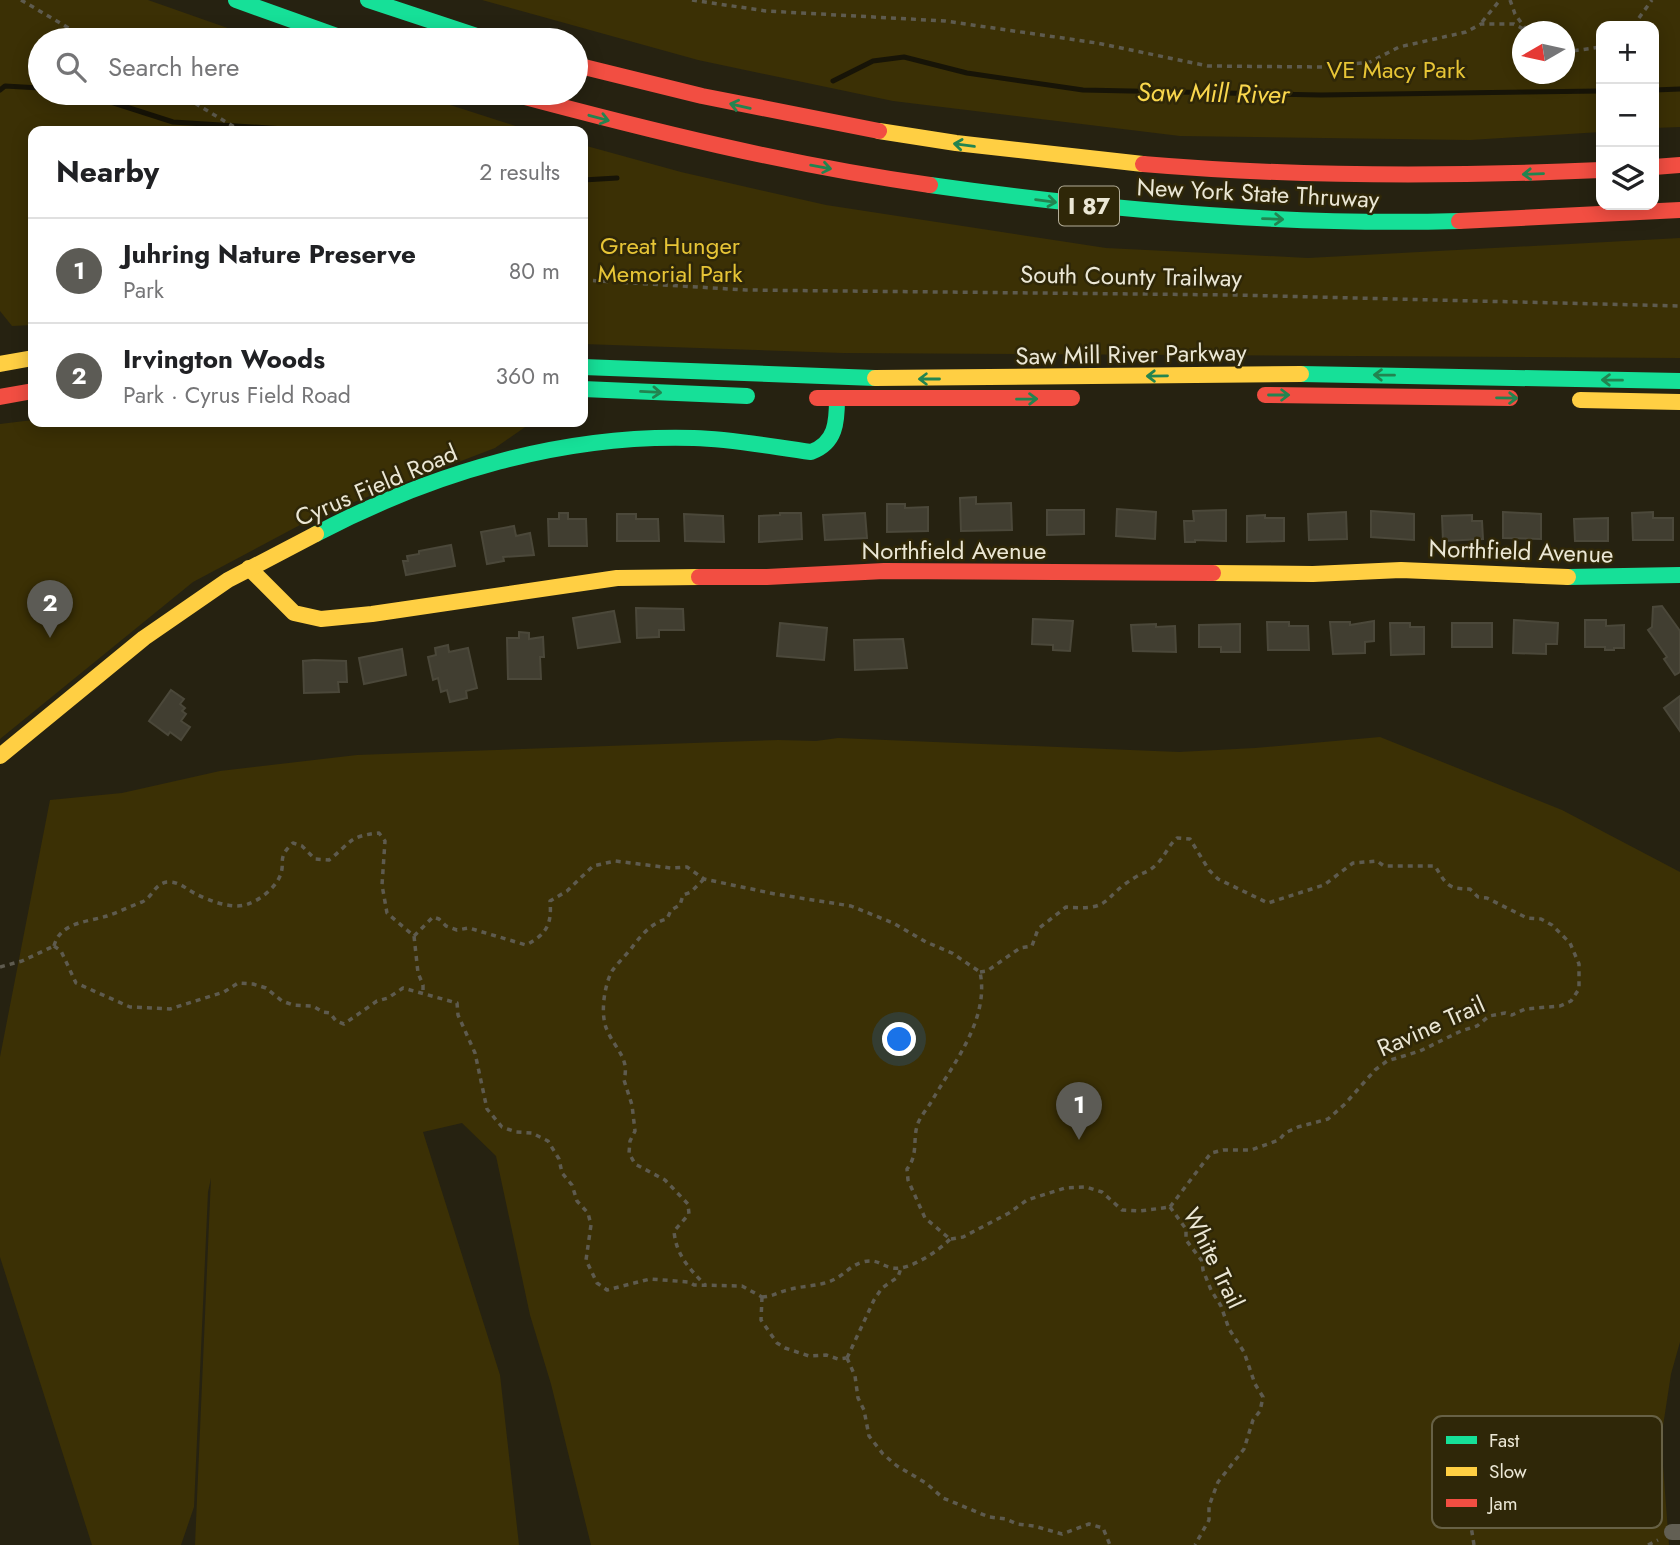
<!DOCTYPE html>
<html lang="en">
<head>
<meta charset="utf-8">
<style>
  body { margin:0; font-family:Jost,sans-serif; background:#f6f6f6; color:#202124 }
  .controls { position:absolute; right:21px; top:21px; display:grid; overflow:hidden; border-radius:14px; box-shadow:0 4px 18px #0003 }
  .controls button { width:63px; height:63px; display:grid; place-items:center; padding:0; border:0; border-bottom:2px solid #e0e0e0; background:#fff; color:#202124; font:35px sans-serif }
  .compass { position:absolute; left:1512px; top:21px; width:63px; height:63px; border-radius:50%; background:#fff; box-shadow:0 4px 18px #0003; rotate:261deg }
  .you { position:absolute; left:900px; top:1040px; width:24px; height:24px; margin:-18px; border:5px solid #fff; border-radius:50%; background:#1a73e8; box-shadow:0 0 0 10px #1a73e833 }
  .badge { display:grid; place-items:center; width:46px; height:46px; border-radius:50%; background:#5c5b55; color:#fff; font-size:23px; font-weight:700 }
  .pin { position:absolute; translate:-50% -58px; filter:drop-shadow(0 2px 4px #0008) }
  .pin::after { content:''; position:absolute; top:37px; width:24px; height:21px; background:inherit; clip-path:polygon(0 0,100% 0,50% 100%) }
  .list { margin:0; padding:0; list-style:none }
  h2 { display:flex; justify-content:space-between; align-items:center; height:91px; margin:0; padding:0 28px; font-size:30px }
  h2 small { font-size:23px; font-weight:400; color:#757577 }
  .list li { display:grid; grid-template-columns:46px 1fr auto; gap:21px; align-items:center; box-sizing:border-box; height:105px; padding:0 28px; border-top:2px solid #e0e0e0 }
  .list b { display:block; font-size:26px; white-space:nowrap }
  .list p { margin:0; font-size:23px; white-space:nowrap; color:#757577 }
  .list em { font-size:23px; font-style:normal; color:#757577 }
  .icon { flex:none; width:38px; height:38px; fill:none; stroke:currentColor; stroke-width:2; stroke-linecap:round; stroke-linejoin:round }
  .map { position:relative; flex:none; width:1680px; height:1545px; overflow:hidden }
  .search { position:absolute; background:#fff; box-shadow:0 4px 18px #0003; left:28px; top:28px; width:560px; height:77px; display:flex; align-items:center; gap:18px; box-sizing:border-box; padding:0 24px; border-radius:38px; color:#757577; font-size:26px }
  .panel { position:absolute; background:#fff; box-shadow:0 4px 18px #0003; left:28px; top:126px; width:560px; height:301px; border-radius:14px }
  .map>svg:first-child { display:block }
  .green { fill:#3b3005; fill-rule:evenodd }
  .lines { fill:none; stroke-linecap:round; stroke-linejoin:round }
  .stream { stroke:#171407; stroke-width:5 }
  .building { fill:#413e31; stroke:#4b483a; stroke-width:2 }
  .path { stroke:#5e5b4f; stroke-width:3.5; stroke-dasharray:5 5; stroke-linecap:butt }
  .street { stroke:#625f53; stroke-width:16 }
  .fast { stroke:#16e098; stroke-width:16 }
  .slow { stroke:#ffcf43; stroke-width:16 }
  .jam { stroke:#f24e42; stroke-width:16 }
  .oneway { stroke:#228450 }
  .labels { text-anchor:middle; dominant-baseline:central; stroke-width:5; stroke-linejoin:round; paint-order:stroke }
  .shield { fill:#2f2708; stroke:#b3ad98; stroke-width:2 }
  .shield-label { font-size:23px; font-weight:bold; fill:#ebe7d5 }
  .park-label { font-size:24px; fill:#e7c536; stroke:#2f2708 }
  .street-label { font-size:24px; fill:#ebe7d5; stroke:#2f2708 }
  .water-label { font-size:26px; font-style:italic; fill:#fad74d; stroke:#2f2708 }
  .key { fill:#2f2708; stroke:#676146; stroke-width:2 }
  .key-label { font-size:19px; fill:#ebe7d5 }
</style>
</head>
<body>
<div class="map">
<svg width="1680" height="1545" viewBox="0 0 1680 1545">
  <rect width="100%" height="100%" fill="#262211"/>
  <g class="green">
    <polygon points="0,0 148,0 262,40 40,40 40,93 413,93 531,131 33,131 33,325 12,326 0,311"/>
    <path d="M 482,0 L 1680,0 L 1680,127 L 1654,128 L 1654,26 L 1601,26 L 1601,132 L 1470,140 L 1180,136 L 893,101 L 698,60 ZM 1522,32 L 1564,32 L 1564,74 L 1522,74 Z"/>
    <polygon points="583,145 681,172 826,205 1106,248 1308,258 1680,238 1680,358 843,353 583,344"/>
    <polygon points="33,420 33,422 531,423 495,448 315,517 193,582 0,739 0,424"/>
    <polygon points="1380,737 1562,810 1680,872 1680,1342 1671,1374 1661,1439 1669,1545 591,1545 551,1384 530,1315 496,1156 462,1123 423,1132 500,1375 519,1545 195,1545 211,1178 208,1192 194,1507 181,1545 92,1545 0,1257 0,1057 50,800 122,793 220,771 357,755 778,740 816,741 838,738 1179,752 1255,748"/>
  </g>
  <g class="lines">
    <g class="stream">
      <polyline points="833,81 873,61 904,57 967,73 1083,90 1321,95 1601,91"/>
      <polyline points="0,90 5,86 40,88"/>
      <polyline points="1654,90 1680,89"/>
      <polyline points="71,93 92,96 173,122 316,131"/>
      <polyline points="583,180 617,178"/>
    </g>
  </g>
  <g class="building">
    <polygon points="976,497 976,504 1011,503 1012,530 961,531 960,498"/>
    <polygon points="887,504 905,504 905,508 928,507 928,531 887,532"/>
    <polygon points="1117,509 1156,512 1155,539 1116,536"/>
    <polygon points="1047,510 1084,510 1084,534 1047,535"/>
    <polygon points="1226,510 1226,541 1195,540 1195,542 1185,542 1184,521 1194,521 1193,511"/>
    <polygon points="1371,511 1414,514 1414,540 1371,537"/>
    <polygon points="1346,512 1347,539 1309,540 1308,514"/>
    <polygon points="1503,512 1541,514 1541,539 1503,538"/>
    <polygon points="1653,512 1653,518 1673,518 1673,540 1633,540 1632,513"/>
    <polygon points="559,513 568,513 568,519 586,519 587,546 549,546 548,519 559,519"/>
    <polygon points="780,513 801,513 802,539 759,542 759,516 780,515"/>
    <polygon points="865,513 867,538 825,540 823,515"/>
    <polygon points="617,514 636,514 636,519 658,519 659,541 617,541"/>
    <polygon points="684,514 723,516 724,542 685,541"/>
    <polygon points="1265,515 1265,518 1284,518 1284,541 1247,542 1247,516"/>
    <polygon points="1472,515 1472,521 1482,521 1483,539 1443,541 1442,516"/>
    <polygon points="1608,518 1608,541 1575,541 1574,519"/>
    <polygon points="514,526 516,536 530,533 534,555 503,557 504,561 487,564 481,532"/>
    <polygon points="451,545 455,566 406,575 403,561 408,561 407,556 419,554 419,551"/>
    <polygon points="1662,606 1680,631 1680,672 1675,675 1664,659 1667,657 1648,630 1652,627 1653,607"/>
    <polygon points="636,608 683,609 684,630 659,630 659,637 637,638"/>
    <polygon points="614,611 620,642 578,648 573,618"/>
    <polygon points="1033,619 1073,621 1070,651 1053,650 1053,645 1032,644"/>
    <polygon points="1514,620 1558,623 1557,644 1546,644 1546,654 1513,653"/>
    <polygon points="1585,620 1606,620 1606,626 1624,625 1624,648 1614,648 1614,650 1605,650 1605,647 1585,647"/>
    <polygon points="1374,621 1374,641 1365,642 1365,653 1333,654 1330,622 1350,622 1350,625"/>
    <polygon points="1267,622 1289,622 1289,626 1308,626 1309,650 1268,650"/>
    <polygon points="780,623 827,628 824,660 777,656"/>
    <polygon points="1390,623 1410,623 1410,627 1424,627 1424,654 1391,655"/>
    <rect x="1452" y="623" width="40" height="24"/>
    <polygon points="1156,624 1156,627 1175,626 1176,652 1133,651 1131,625"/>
    <polygon points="1240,624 1240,652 1221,652 1221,647 1199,647 1199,625"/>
    <polygon points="519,632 529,633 529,639 543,637 544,657 540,657 541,679 508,679 507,638 519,638"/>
    <polygon points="903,639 907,668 855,670 854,640"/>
    <polygon points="448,645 449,652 468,648 477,688 466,691 467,698 450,702 447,690 441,692 438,678 433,680 428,657 436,655 435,648"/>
    <polygon points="402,649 406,675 364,684 359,658"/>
    <polygon points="314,660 346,661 347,682 338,682 339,692 304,693 303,661"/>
    <polygon points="171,690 184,699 180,704 185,708 182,711 186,714 181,721 190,727 181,740 170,732 168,735 149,721"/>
    <polygon points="1680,696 1680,731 1664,708"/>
  </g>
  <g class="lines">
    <g class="path">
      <polyline points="21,0 89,40"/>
      <polyline points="692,0 766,11 945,21 1097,43 1208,66 1324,67 1370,62 1399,47 1466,32 1481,24 1514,24 1529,32"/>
      <polyline points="1510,0 1515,14 1525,28"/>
      <polyline points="1482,22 1500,0"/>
      <polyline points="1633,26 1652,0"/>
      <polyline points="1564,49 1572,51 1601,47"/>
      <polyline points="178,93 241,131"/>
      <polyline points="583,280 746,290 1234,295 1680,306"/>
      <path d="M 704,879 L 691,892 L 683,895 L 680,905 L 671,910 L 667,919 C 650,923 640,937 630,950 C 624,957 617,964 612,971 C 604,986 600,1015 607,1030 C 615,1049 630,1058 624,1080 L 632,1105 L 635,1131 L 630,1141 L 629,1153 L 635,1164 L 665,1180 L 688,1204 L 689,1214 L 674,1231 C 676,1255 689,1268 705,1285"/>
      <path d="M 414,936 L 433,917 L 439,919 L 446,926 L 457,930 L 469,928 L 526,945 C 547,934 552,924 550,901 L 567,891 L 593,866 L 615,861 L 671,868 L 687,867 L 704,879 L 775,894 L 851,906 L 893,923 L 926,942 L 952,953 L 980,972 C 990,1020 952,1065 930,1104 C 926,1110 921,1116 918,1123 C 912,1139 919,1154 907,1169 L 908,1180 L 925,1218 L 950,1239"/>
      <polyline points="54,946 61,951 76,983 130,1007 170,1009 224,992 238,983 253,984 266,988 282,1001 293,1005 313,1006 323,1012 330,1013 336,1021 344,1024 377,1001 388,998 403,988 457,1003 458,1015 475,1053 487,1109 502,1127 516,1132 532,1133 548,1141 559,1159 562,1173 572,1185 577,1201 588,1213 591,1225 586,1260 597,1283 607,1290 650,1279 689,1282 694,1285 742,1286 762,1297"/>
      <path d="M 54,946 C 60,922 88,922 107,916 C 119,912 131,906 142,902 C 153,897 154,884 167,882 C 179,881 186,889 196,894 C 210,901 233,910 248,904 C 260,900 275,888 280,876 C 286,862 276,858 293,843 L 302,846 L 315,859 L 329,860 C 351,843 348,836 379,833 L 385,841 L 382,885 L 387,913 L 414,936 L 418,973 L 423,985 L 423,994"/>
      <polyline points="0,967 22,961 54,946"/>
      <path d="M 980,972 L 987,971 L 1020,948 L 1032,946 L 1038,929 L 1066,907 C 1113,911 1101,898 1134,878 C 1143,872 1148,873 1157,864 C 1165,856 1168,846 1177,838 L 1190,839 L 1209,870 L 1218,879 L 1268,903 L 1324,885 L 1353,863 L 1377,861 L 1384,866 L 1435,866 C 1446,884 1447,889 1470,889 L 1478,897 L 1487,898 L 1527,918 L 1541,919 L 1552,925 L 1570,943 L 1579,964 L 1579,989 L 1571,1001 L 1560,1006 L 1525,1009 L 1512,1015 L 1505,1013 L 1489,1016 L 1477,1026 L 1461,1031 L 1420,1051 L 1387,1061 L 1375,1070 L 1345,1104 L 1328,1119 L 1298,1127 L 1285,1133 L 1279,1140 L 1251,1150 L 1223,1150 L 1211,1153 L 1170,1207"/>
      <polyline points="1170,1207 1186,1229 1186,1240 1202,1261 1203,1270 1211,1290 1221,1306 1229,1329 1244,1352 1255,1384 1263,1397 1260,1411 1253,1420 1244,1449 1218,1482 1209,1506 1209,1520 1195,1545"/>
      <polyline points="951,1239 963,1237 1009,1213 1027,1200 1065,1188 1086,1187 1102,1192 1122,1210 1140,1211 1170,1207"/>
      <path d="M 762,1297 C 772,1297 778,1292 788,1290 C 803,1285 820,1287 835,1279 C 845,1274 851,1265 863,1262 C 877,1258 881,1266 893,1268 C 909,1271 940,1250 950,1239"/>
      <polyline points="762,1297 761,1320 777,1343 785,1348 809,1356 826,1355 838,1359 846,1358"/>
      <polyline points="847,1358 855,1376 858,1398 864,1410 869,1436 883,1454 897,1466 926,1483 943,1498 989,1517 1006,1519 1017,1524 1034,1526 1062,1534 1089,1524 1103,1528 1110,1545"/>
      <polyline points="847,1358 874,1300 882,1288 898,1277 901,1268"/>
      <polyline points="1474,1545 1471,1526 1479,1503 1529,1457"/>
      <polyline points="1648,1545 1658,1540"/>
    </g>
    <polyline class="street" points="1672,1532 1680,1532"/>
    <g class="fast">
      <polyline points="236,0 348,40"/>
      <polyline points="368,0 489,40"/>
      <path d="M 930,185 C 1105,210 1282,226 1459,221"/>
      <polyline points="583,367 875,378"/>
      <polyline points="1301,374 1680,381"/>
      <polyline points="583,389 747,396"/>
      <path d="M 316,534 C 432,473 562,434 694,438 C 733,439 773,447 811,452 C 836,443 837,422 837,398"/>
      <polyline points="1568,577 1680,575"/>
    </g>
    <g class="slow">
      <polyline points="879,131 956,143 1143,164"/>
      <polyline points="0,364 33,358"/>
      <polyline points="875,378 1301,374"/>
      <polyline points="1580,400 1680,402"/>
      <polyline points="249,568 294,613 321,619 372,614 617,578 699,577"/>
      <polyline points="1213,573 1313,574 1401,570 1568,577"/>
      <polyline points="0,756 144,638 228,580 316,534"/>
    </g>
    <g class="jam">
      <polyline points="576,65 702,96 879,131"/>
      <path d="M 510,93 C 648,130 788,165 930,185"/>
      <path d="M 1143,164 C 1296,177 1448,177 1601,170"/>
      <polyline points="1654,167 1680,165"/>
      <polyline points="1459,221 1680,210"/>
      <polyline points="1265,395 1510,398"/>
      <polyline points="0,397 33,391"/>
      <polyline points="817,398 1072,398"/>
      <polyline points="699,577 767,577 884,571 1213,573"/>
    </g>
  </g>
  <defs><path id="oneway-shaft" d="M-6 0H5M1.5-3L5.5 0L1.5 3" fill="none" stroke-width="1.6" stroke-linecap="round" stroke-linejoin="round" transform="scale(1.75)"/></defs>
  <g class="oneway">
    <use href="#oneway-shaft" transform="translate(740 106) rotate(-167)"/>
    <use href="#oneway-shaft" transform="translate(599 118) rotate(15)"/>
    <use href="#oneway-shaft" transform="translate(964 145) rotate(-172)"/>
    <use href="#oneway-shaft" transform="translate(821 167) rotate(10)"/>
    <use href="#oneway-shaft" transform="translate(1533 174) rotate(178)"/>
    <use href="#oneway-shaft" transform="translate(1046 201) rotate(7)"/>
    <use href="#oneway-shaft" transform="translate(1273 219) rotate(2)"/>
    <use href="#oneway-shaft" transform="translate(1384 375) rotate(-179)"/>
    <use href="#oneway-shaft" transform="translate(1157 376) rotate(179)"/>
    <use href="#oneway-shaft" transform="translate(929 379) rotate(-180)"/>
    <use href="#oneway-shaft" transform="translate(1612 380) rotate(-179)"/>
    <use href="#oneway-shaft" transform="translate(651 392) rotate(3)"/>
    <use href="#oneway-shaft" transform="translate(1279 395)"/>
    <use href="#oneway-shaft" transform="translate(1507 398) rotate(1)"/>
    <use href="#oneway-shaft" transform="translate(1027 399) rotate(-1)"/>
  </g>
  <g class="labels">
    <rect class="shield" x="1059" y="186.5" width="60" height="39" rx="5"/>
    <g class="shield-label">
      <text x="1089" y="206">I 87</text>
    </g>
    <g class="park-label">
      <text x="1396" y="69">VE Macy Park</text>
      <text x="670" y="245">Great Hunger<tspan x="670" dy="28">Memorial Park</tspan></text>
    </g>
    <g class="street-label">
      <text transform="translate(1258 193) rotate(3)">New York State Thruway</text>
      <text transform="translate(1131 276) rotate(1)">South County Trailway</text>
      <text transform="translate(1131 354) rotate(-1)">Saw Mill River Parkway</text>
      <text transform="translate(376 485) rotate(-23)">Cyrus Field Road</text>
      <text x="954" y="550">Northfield Avenue</text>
      <text transform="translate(1521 551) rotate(2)">Northfield Avenue</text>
      <text transform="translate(1431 1026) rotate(-24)">Ravine Trail</text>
      <text transform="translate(1214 1258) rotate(64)">White Trail</text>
    </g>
    <g class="water-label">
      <text transform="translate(1213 93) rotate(1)">Saw Mill River</text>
    </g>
  </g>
  <rect x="1432" y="1416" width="230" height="112" rx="10" class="key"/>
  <rect x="1446" y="1436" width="31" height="8" fill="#16e098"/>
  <rect x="1446" y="1467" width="31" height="9" fill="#ffcf43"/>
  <rect x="1446" y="1499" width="31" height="8" fill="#f24e42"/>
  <g class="key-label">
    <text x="1489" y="1447">Fast</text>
    <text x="1489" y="1478">Slow</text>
    <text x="1489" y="1510">Jam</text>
  </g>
</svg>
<div class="controls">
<button>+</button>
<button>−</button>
<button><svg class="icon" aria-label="layers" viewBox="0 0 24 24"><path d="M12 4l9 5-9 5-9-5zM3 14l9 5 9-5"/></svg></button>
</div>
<svg class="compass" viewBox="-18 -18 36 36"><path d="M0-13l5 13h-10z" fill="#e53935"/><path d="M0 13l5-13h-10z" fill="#757577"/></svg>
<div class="you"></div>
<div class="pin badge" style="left:1079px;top:1140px">1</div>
<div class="pin badge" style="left:50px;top:638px">2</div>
<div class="search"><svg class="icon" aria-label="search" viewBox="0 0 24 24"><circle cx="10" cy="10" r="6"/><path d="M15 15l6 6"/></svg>Search here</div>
<section class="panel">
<h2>Nearby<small>2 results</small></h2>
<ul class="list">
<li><span class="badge">1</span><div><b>Juhring Nature Preserve</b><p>Park</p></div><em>80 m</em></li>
<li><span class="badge">2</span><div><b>Irvington Woods</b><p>Park · Cyrus Field Road</p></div><em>360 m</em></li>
</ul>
</section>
</div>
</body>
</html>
